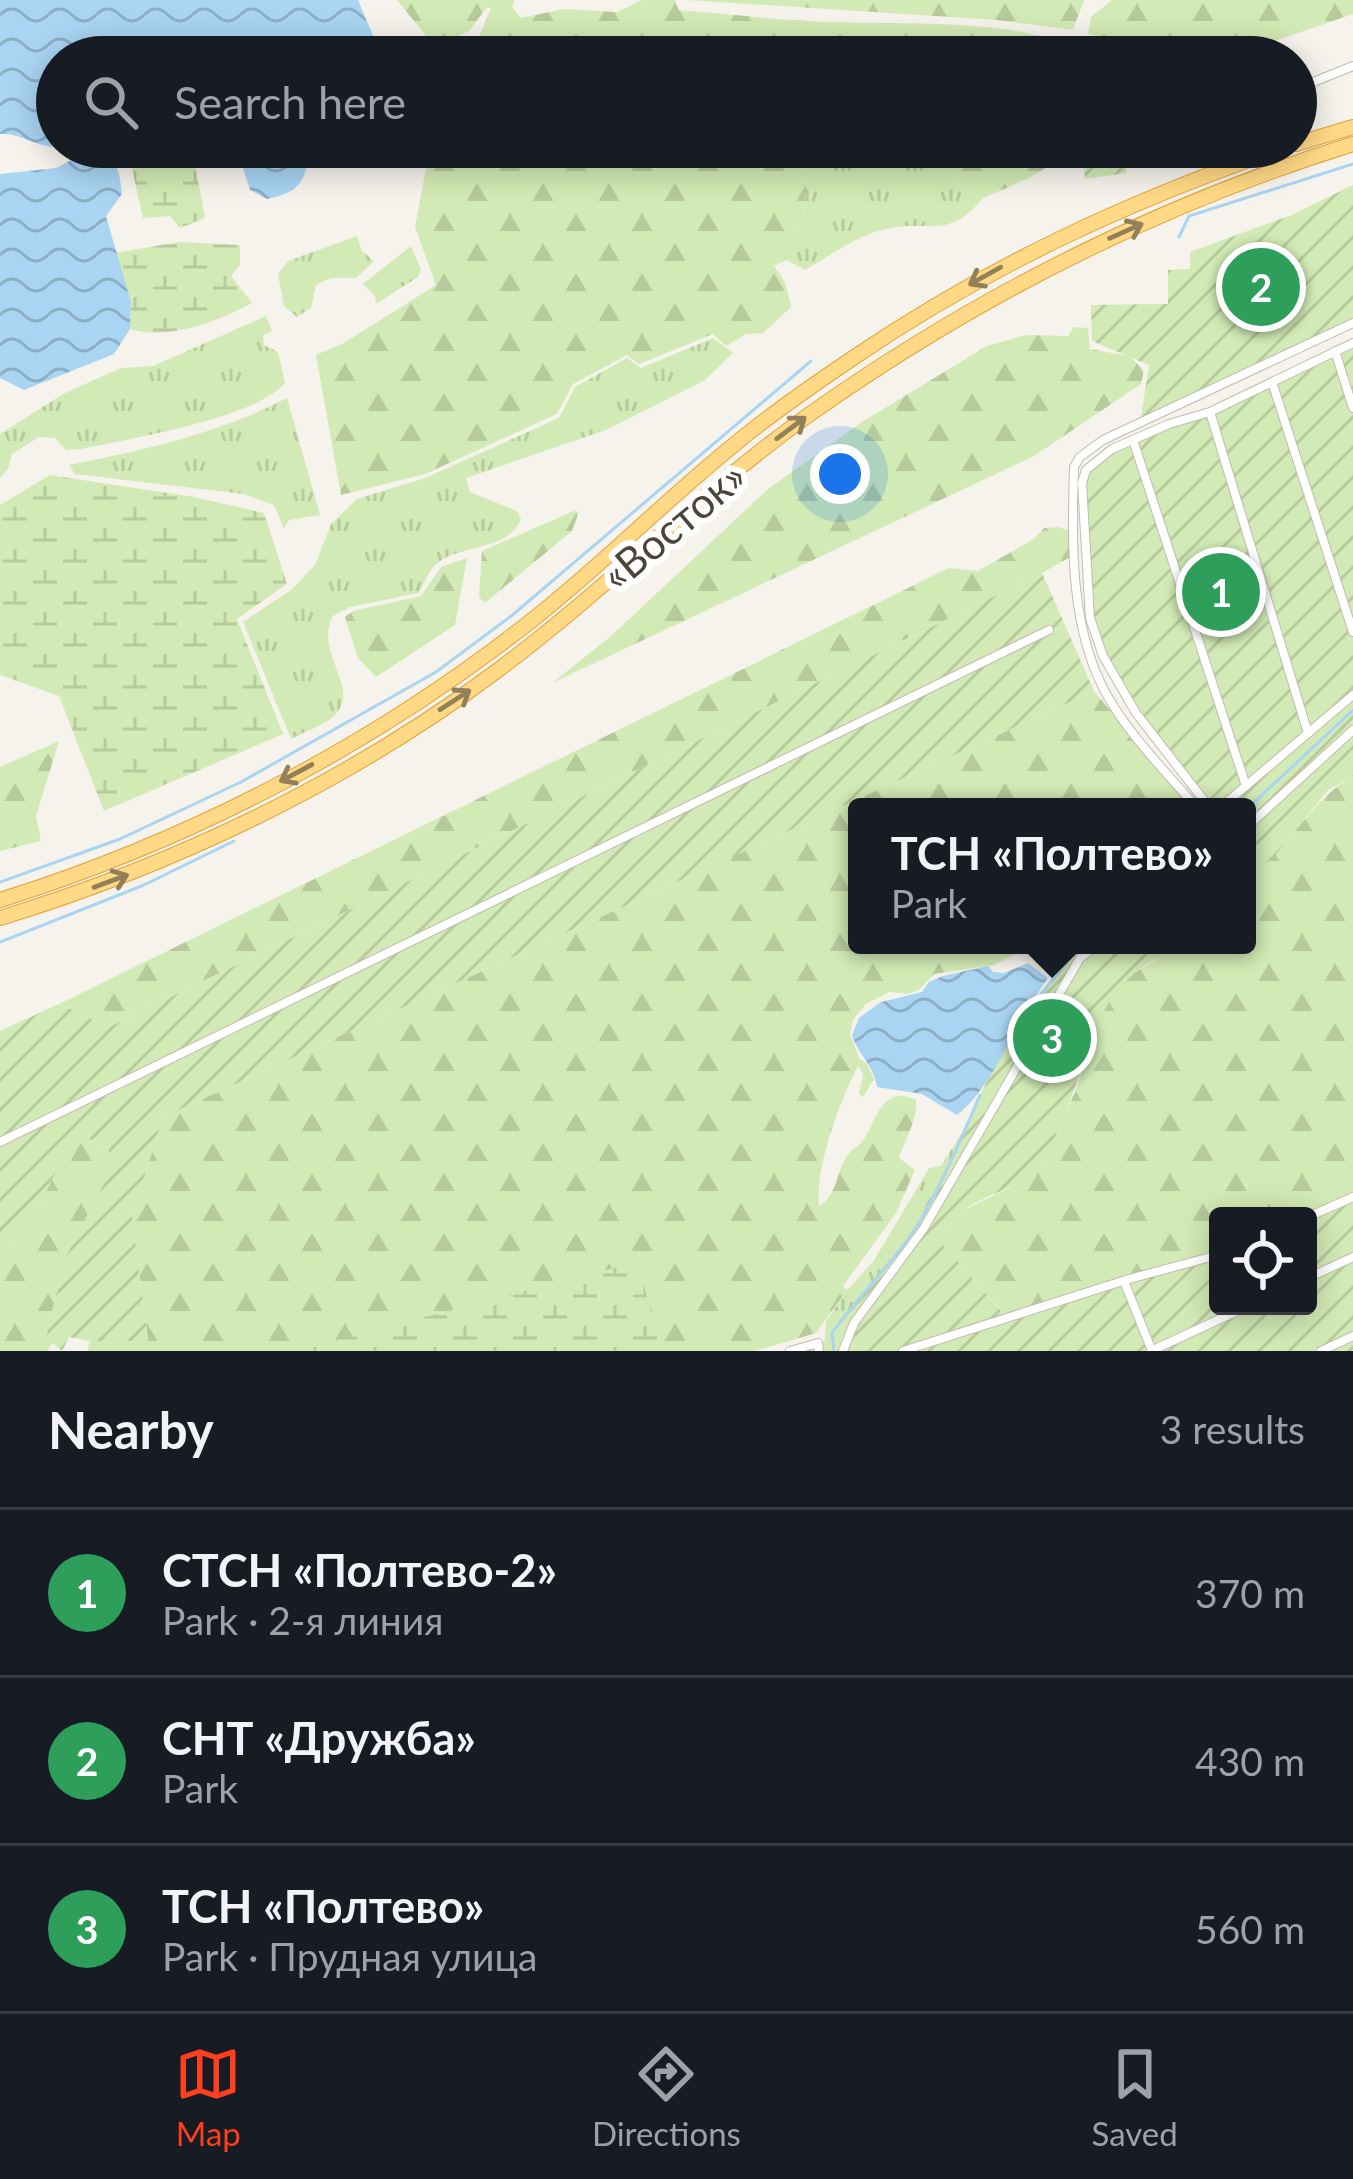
<!DOCTYPE html>
<html lang="en">
<head>
<meta charset="utf-8">
<style>
  body { margin:0; font-family:Lato,sans-serif; background:#20242c; color:#f1f3f6 }
  .controls { position:absolute; right:36px; bottom:36px; display:grid; overflow:hidden; border-radius:12px; box-shadow:0 6px 30px #0003 }
  .controls button { width:108px; height:108px; display:grid; place-items:center; padding:0; border:0; border-bottom:3px solid #363941; background:#171b24; color:#f1f3f6; font:60px sans-serif }
  .you { position:absolute; left:840px; top:474px; width:42px; height:42px; margin:-30px; border:9px solid #fff; border-radius:50%; background:#1a73e8; box-shadow:0 0 0 18px #1a73e833 }
  .badge { display:grid; place-items:center; width:78px; height:78px; border-radius:50%; background:#fc3f1d; color:#fff; font-size:39px; font-weight:700 }
  .pin { position:absolute; translate:-50% -50%; border:6px solid #fff; box-shadow:0 3px 12px #0006 }
  .popup { position:absolute; left:848px; top:798px; width:408px; height:156px; box-sizing:border-box; display:grid; place-content:center; border-radius:12px; background:#171b24; filter:drop-shadow(0 3px 9px #0005); font-size:39px; white-space:nowrap; color:#9ea1a6 }
  .popup b { font-size:45px; color:#f1f3f6 }
  .popup::after { content:''; position:absolute; left:50%; top:100%; margin-left:-24px; border:24px solid transparent; border-top-color:#171b24 }
  .list { margin:0; padding:0; list-style:none }
  h2 { display:flex; justify-content:space-between; align-items:center; height:156px; margin:0; padding:0 48px; font-size:51px }
  h2 small { font-size:39px; font-weight:400; color:#9ea1a6 }
  .list li { display:grid; grid-template-columns:78px 1fr auto; gap:36px; align-items:center; box-sizing:border-box; height:168px; padding:0 48px; border-top:3px solid #363941 }
  .list b { display:block; font-size:45px; white-space:nowrap }
  .list p { margin:0; font-size:39px; white-space:nowrap; color:#9ea1a6 }
  .list em { font-size:39px; font-style:normal; color:#9ea1a6 }
  .icon { flex:none; width:66px; height:66px; fill:none; stroke:currentColor; stroke-width:2; stroke-linecap:round; stroke-linejoin:round }
  .map { position:relative; flex:none; width:1353px; height:1351px; overflow:hidden }
  .search { position:absolute; background:#171b24; box-shadow:0 6px 30px #0003; left:36px; right:36px; top:36px; height:132px; display:flex; align-items:center; gap:30px; box-sizing:border-box; padding:0 42px; border-radius:66px; color:#9ea1a6; font-size:45px }
  .sheet { height:660px; background:#171b24 }
  nav { display:flex; justify-content:space-around; align-items:center; box-sizing:border-box; height:168px; border-top:3px solid #363941; background:#171b24; font-size:33px; color:#9ea1a6 }
  nav a { display:grid; justify-items:center; gap:6px }
  nav .on { color:#fc3f1d }
  .map>svg:first-child { display:block }
  .grass { fill:url(#grass-tufts) }
  .forest { fill:url(#forest-firs) }
  .wetland { fill:url(#wetland-marsh) }
  .garden { fill:url(#garden-furrows) }
  .water { fill:url(#water-waves) }
  .lines { fill:none; stroke-linecap:round; stroke-linejoin:round }
  .stream { stroke:#a9d4f2; stroke-width:3 }
  .minor-casing { stroke:#c2bbae; stroke-width:10 }
  .trunk-casing { stroke:#e0a43c; stroke-width:16 }
  .minor { stroke:#fff; stroke-width:8 }
  .trunk { stroke:#ffd985; stroke-width:14 }
  .oneway { stroke:#938057 }
  .labels { text-anchor:middle; dominant-baseline:central; stroke-width:12; stroke-linejoin:round; paint-order:stroke }
  .street-label { font-size:42px; fill:#4b4439; stroke:#fff }
</style>
</head>
<body>
<div class="map">
<svg width="1353" height="1351" viewBox="0 0 1353 1351">
  <defs>
    <pattern id="grass-tufts" width="24" height="20" patternUnits="userSpaceOnUse" patternTransform="scale(3)"><rect width="24" height="20" fill="#d2eab5"/><path d="M3 7l-1-3M5 7V3M7 7l1-3M15 17l-1-3M17 17v-4M19 17l1-3" fill="none" stroke="#b6ca9c"/></pattern>
    <pattern id="forest-firs" width="22" height="20" patternUnits="userSpaceOnUse" patternTransform="scale(3)"><rect width="22" height="20" fill="#d2eab5"/><path d="M5 1l3.5 6h-7zM16 11l3.5 6h-7z" fill="#b6ca9c"/></pattern>
    <pattern id="wetland-marsh" width="20" height="14" patternUnits="userSpaceOnUse" patternTransform="scale(3)"><rect width="20" height="14" fill="#d2eab5"/><path d="M1 5h8M5 5V1M11 12h8M15 12V8" fill="none" stroke="#b6ca9c"/></pattern>
    <pattern id="garden-furrows" width="10" height="10" patternUnits="userSpaceOnUse" patternTransform="scale(3)"><rect width="10" height="10" fill="#d2eab5"/><path d="M-1 1l2-2M0 10L10 0M9 11l2-2" fill="none" stroke="#b6ca9c"/></pattern>
    <pattern id="water-waves" width="16" height="10" patternUnits="userSpaceOnUse" patternTransform="scale(3)"><rect width="16" height="10" fill="#a9d4f2"/><path d="M0 5q4-4 8 0t8 0" fill="none" stroke="#8caec5"/></pattern>
  </defs>
  <rect width="100%" height="100%" fill="#f6f3ec"/>
  <g class="grass">
    <path d="M 809,147 L 936,147 L 950,162 L 960,187 L 983,198 C 949,239 932,221 890,228 C 860,233 830,256 805,270 L 787,260 L 774,266 L 804,219 Z"/>
    <polygon points="357,236 362,251 374,261 356,278 331,278 316,285 311,308 297,317 284,306 278,274 288,261"/>
    <polygon points="411,246 421,269 418,277 376,304 375,296 363,284"/>
    <path d="M 266,316 L 272,331 L 263,335 L 264,345 L 278,352 L 285,383 C 254,419 131,438 82,449 L 66,450 L 55,438 L 39,437 L 12,454 L 8,469 L 0,478 L 0,434 L 63,394 L 121,368 L 153,366 Z"/>
    <path d="M 713,338 L 733,353 L 705,380 L 606,430 L 466,478 L 470,492 L 517,511 L 521,519 C 507,553 457,543 434,566 C 428,573 423,585 419,593 L 350,607 L 333,616 C 313,652 363,689 334,716 C 323,726 304,732 291,739 L 243,622 L 291,590 L 315,565 L 331,524 L 357,499 L 425,478 L 559,418 L 575,387 L 627,358 L 641,368 Z"/>
    <path d="M 287,398 L 320,515 L 289,520 L 284,529 L 274,505 L 243,494 L 75,474 L 69,465 C 144,450 218,434 287,398 Z"/>
    <polygon points="1050,991 906,1245 824,1351 826,1321 847,1290 873,1262 929,1168 941,1166"/>
  </g>
  <g class="forest">
    <path d="M 397,0 L 515,0 L 512,7 L 521,18 L 563,9 L 617,12 L 642,0 L 675,0 L 679,10 C 729,14 779,20 828,22 C 900,25 1014,17 1077,50 L 1077,57 L 566,57 L 594,51 L 592,40 L 501,55 L 479,37 L 491,8 L 487,7 L 469,31 L 435,47 Z"/>
    <polygon points="687,0 1084,0 1073,30 997,20"/>
    <polygon points="1112,0 1353,0 1353,14 1229,57 1187,57 1088,34 1091,17"/>
    <polygon points="430,147 809,147 804,219 774,266 785,282 791,307 763,333 746,334 726,346 713,334 639,364 627,355 573,384 557,414 425,474 341,495 316,355 344,343 436,285 415,227"/>
    <path d="M 936,147 L 1065,147 C 1051,174 1010,185 983,198 L 960,187 L 950,162 Z"/>
    <polygon points="1074,327 1088,328 1090,349 1129,356 1144,370 1141,384 1034,456 552,683 610,637 768,489 862,422 987,346 1026,335 1068,336"/>
    <polygon points="574,511 579,512 572,531 485,603 479,597 482,551"/>
    <polygon points="1059,527 1073,532 1079,552 1042,573 109,1027 59,1004 949,568 978,571 1034,539 1044,528"/>
    <polygon points="467,558 455,625 376,677 358,658 345,617 353,611 421,596 441,567"/>
    <path d="M 1094,691 L 1191,807 L 857,807 L 857,945 L 1032,945 L 994,965 L 934,974 L 919,990 L 907,994 L 889,992 L 866,1004 L 853,1020 L 850,1034 L 859,1058 L 867,1064 L 874,1079 L 863,1097 L 859,1094 L 863,1074 L 858,1066 C 840,1101 815,1166 819,1206 C 838,1195 835,1174 847,1156 C 849,1152 859,1145 862,1142 C 877,1121 881,1084 916,1100 C 918,1120 905,1138 899,1158 L 915,1170 L 896,1213 L 843,1286 L 847,1290 L 816,1333 L 755,1351 L 87,1351 L 90,1341 L 148,1340 L 132,1216 L 163,1117 Z"/>
    <polygon points="59,741 36,816 41,841 0,851 0,767"/>
    <path d="M 1353,776 L 1353,1195 L 1306,1216 L 1218,1216 L 1218,1252 L 1006,1315 L 939,1242 L 958,1213 L 1011,1187 L 1042,1163 L 1076,1090 L 1100,1014 L 1122,980 L 1173,950 L 1193,945 L 1247,945 L 1247,872 C 1294,848 1306,803 1353,776 Z"/>
    <polygon points="87,1138 110,1149 107,1178 65,1258 46,1338 52,1343 47,1351 0,1351 0,1258 27,1230 65,1153"/>
  </g>
  <g class="wetland">
    <polygon points="127,147 192,147 205,218 180,228 170,216 143,218"/>
    <path d="M 179,242 L 240,245 L 240,265 L 231,276 L 252,303 C 219,321 168,341 130,329 L 131,302 L 115,253 Z"/>
    <polygon points="50,475 194,497 264,513 287,584 237,619 283,734 104,811 59,696 0,675 0,505"/>
    <polygon points="622,1266 641,1275 662,1351 294,1351"/>
  </g>
  <g class="garden">
    <polygon points="1082,147 1165,147 1165,154 1127,154 1126,173 1085,179"/>
    <polygon points="1353,185 1353,323 1140,423 1149,365 1092,341 1091,305 1168,304 1168,270 1190,269 1190,252 1294,214"/>
    <polygon points="1353,343 1353,776 1328,790 1271,860 1247,872 1247,807 1209,807 1121,690 1090,618 1082,483 1086,470 1112,449 1210,412"/>
    <polygon points="1042,573 1094,691 163,1117 132,1216 148,1341 90,1341 69,1337 62,1351 46,1338 65,1258 107,1178 109,1148 87,1138 65,1153 27,1230 0,1258 0,1031 59,1004 109,1027"/>
    <path d="M 1080,945 L 1193,945 C 1092,972 1098,1041 1061,1122 C 1055,1135 1050,1153 1041,1164 C 1020,1189 986,1193 961,1212 C 952,1218 946,1232 940,1242 L 1005,1315 L 1218,1252 L 1218,1306 L 1308,1306 L 1308,1216 L 1353,1195 L 1353,1351 L 790,1351 L 833,1339 L 844,1317 L 903,1245 L 953,1157 L 993,1067 L 1071,951 Z"/>
  </g>
  <g class="water">
    <path d="M 0,0 L 358,0 L 382,57 L 57,57 L 57,147 C 34,147 23,133 0,134 Z"/>
    <path d="M 236,147 L 312,147 C 303,181 304,191 267,199 L 250,190 Z"/>
    <path d="M 93,149 C 118,157 119,168 122,194 L 106,216 L 131,302 L 130,329 L 114,354 L 24,390 L 0,378 L 0,174 L 56,168 Z"/>
    <path d="M 1028,963 L 1048,978 C 1018,1018 992,1089 957,1115 L 922,1094 L 877,1087 C 874,1065 858,1055 852,1035 L 859,1018 L 881,1002 L 922,992 L 929,982 L 943,976 L 988,966 L 993,972 L 1004,973 Z"/>
  </g>
  <g class="lines">
    <g class="stream">
      <polyline points="1179,237 1189,216 1353,164"/>
      <polyline points="1247,809 1353,710"/>
      <polyline points="0,882 120,839 241,782 436,672 510,617 811,361"/>
      <polyline points="0,942 144,885 234,841"/>
      <polyline points="997,1060 1013,1030 1080,945"/>
      <path d="M 834,1351 L 832,1333 C 854,1303 880,1275 903,1246 C 932,1209 961,1139 980,1095"/>
    </g>
    <g class="minor-casing">
      <g id="minor">
        <polyline points="1085,44 1143,57"/>
        <polyline points="1296,89 1353,66"/>
        <polyline points="1335,351 1353,408"/>
        <polyline points="1272,382 1353,632"/>
        <polyline points="1210,412 1308,733"/>
        <polyline points="1133,440 1246,786"/>
        <path d="M 1196,807 C 1166,772 1131,737 1108,697 C 1069,629 1072,542 1074,467 L 1080,457 L 1103,440 L 1353,323"/>
        <polyline points="1209,807 1136,713 1103,656 1090,618 1082,483 1086,470 1112,449 1169,424 1210,412 1353,343"/>
        <polyline points="1221,807 1353,695"/>
        <polyline points="1247,827 1353,730"/>
        <polyline points="0,1142 1049,630"/>
        <polyline points="1308,1217 1353,1197"/>
        <polyline points="1308,1278 1353,1257"/>
        <polyline points="1124,1281 1152,1351"/>
        <polyline points="790,1351 818,1343 819,1351"/>
        <polyline points="843,1351 854,1323 924,1228 1080,958 1097,945"/>
        <polyline points="903,1351 1129,1279 1218,1255"/>
        <polyline points="1151,1351 1248,1306"/>
        <polyline points="1321,1351 1353,1336"/>
      </g>
    </g>
    <g class="trunk-casing">
      <g id="trunk">
        <polyline points="1296,144 1353,127"/>
        <path d="M 0,900 C 192,840 378,743 536,617 C 605,562 667,499 735,444 C 772,413 813,385 853,358 C 990,265 1129,201 1285,147"/>
        <path d="M 0,918 C 174,865 348,782 494,673 C 604,592 699,493 810,414 C 977,296 1158,205 1353,144"/>
      </g>
    </g>
    <use href="#minor" class="minor"/>
    <use href="#trunk" class="trunk"/>
  </g>
  <defs><path id="oneway-shaft" d="M-6 0H5M1.5-3L5.5 0L1.5 3" fill="none" stroke-width="1.6" stroke-linecap="round" stroke-linejoin="round" transform="scale(3)"/></defs>
  <g class="oneway">
    <use href="#oneway-shaft" transform="translate(1126 231) rotate(-24)"/>
    <use href="#oneway-shaft" transform="translate(985 276) rotate(151)"/>
    <use href="#oneway-shaft" transform="translate(791 428) rotate(-37)"/>
    <use href="#oneway-shaft" transform="translate(455 700) rotate(-33)"/>
    <use href="#oneway-shaft" transform="translate(296 773) rotate(152)"/>
    <use href="#oneway-shaft" transform="translate(111 881) rotate(-20)"/>
  </g>
  <g class="labels">
    <g class="street-label">
      <text transform="translate(673 525) rotate(-40)">«Восток»</text>
    </g>
  </g>
</svg>
<div class="controls">
<button><svg class="icon" aria-label="locate" viewBox="0 0 24 24"><circle cx="12" cy="12" r="6"/><path d="M12 2v4M12 18v4M2 12h4M18 12h4"/></svg></button>
</div>
<div class="you"></div>
<div class="pin badge" style="left:1221px;top:592px;background:#2e9e5b">1</div>
<div class="pin badge" style="left:1261px;top:287px;background:#2e9e5b">2</div>
<div class="pin badge" style="left:1052px;top:1038px;background:#2e9e5b">3</div>
<div class="popup"><b>ТСН «Полтево»</b>Park</div>
<div class="search"><svg class="icon" aria-label="search" viewBox="0 0 24 24"><circle cx="10" cy="10" r="6"/><path d="M15 15l6 6"/></svg>Search here</div>
</div>
<section class="sheet">
<h2>Nearby<small>3 results</small></h2>
<ul class="list">
<li><span class="badge" style="background:#2e9e5b">1</span><div><b>СТСН «Полтево-2»</b><p>Park · 2-я линия</p></div><em>370 m</em></li>
<li><span class="badge" style="background:#2e9e5b">2</span><div><b>СНТ «Дружба»</b><p>Park</p></div><em>430 m</em></li>
<li><span class="badge" style="background:#2e9e5b">3</span><div><b>ТСН «Полтево»</b><p>Park · Прудная улица</p></div><em>560 m</em></li>
</ul>
</section>
<nav>
<a class="on"><svg class="icon" aria-label="map" viewBox="0 0 24 24"><path d="M3 6l6-2 6 2 6-2v14l-6 2-6-2-6 2zM9 4v14M15 6v14"/></svg>Map</a>
<a><svg class="icon" aria-label="directions" viewBox="0 0 24 24"><path d="M12 3l9 9-9 9-9-9zM9 14v-3h6M13 9l2 2-2 2"/></svg>Directions</a>
<a><svg class="icon" aria-label="saved" viewBox="0 0 24 24"><path d="M7 4h10v16l-5-4-5 4z"/></svg>Saved</a>
</nav>
</body>
</html>
